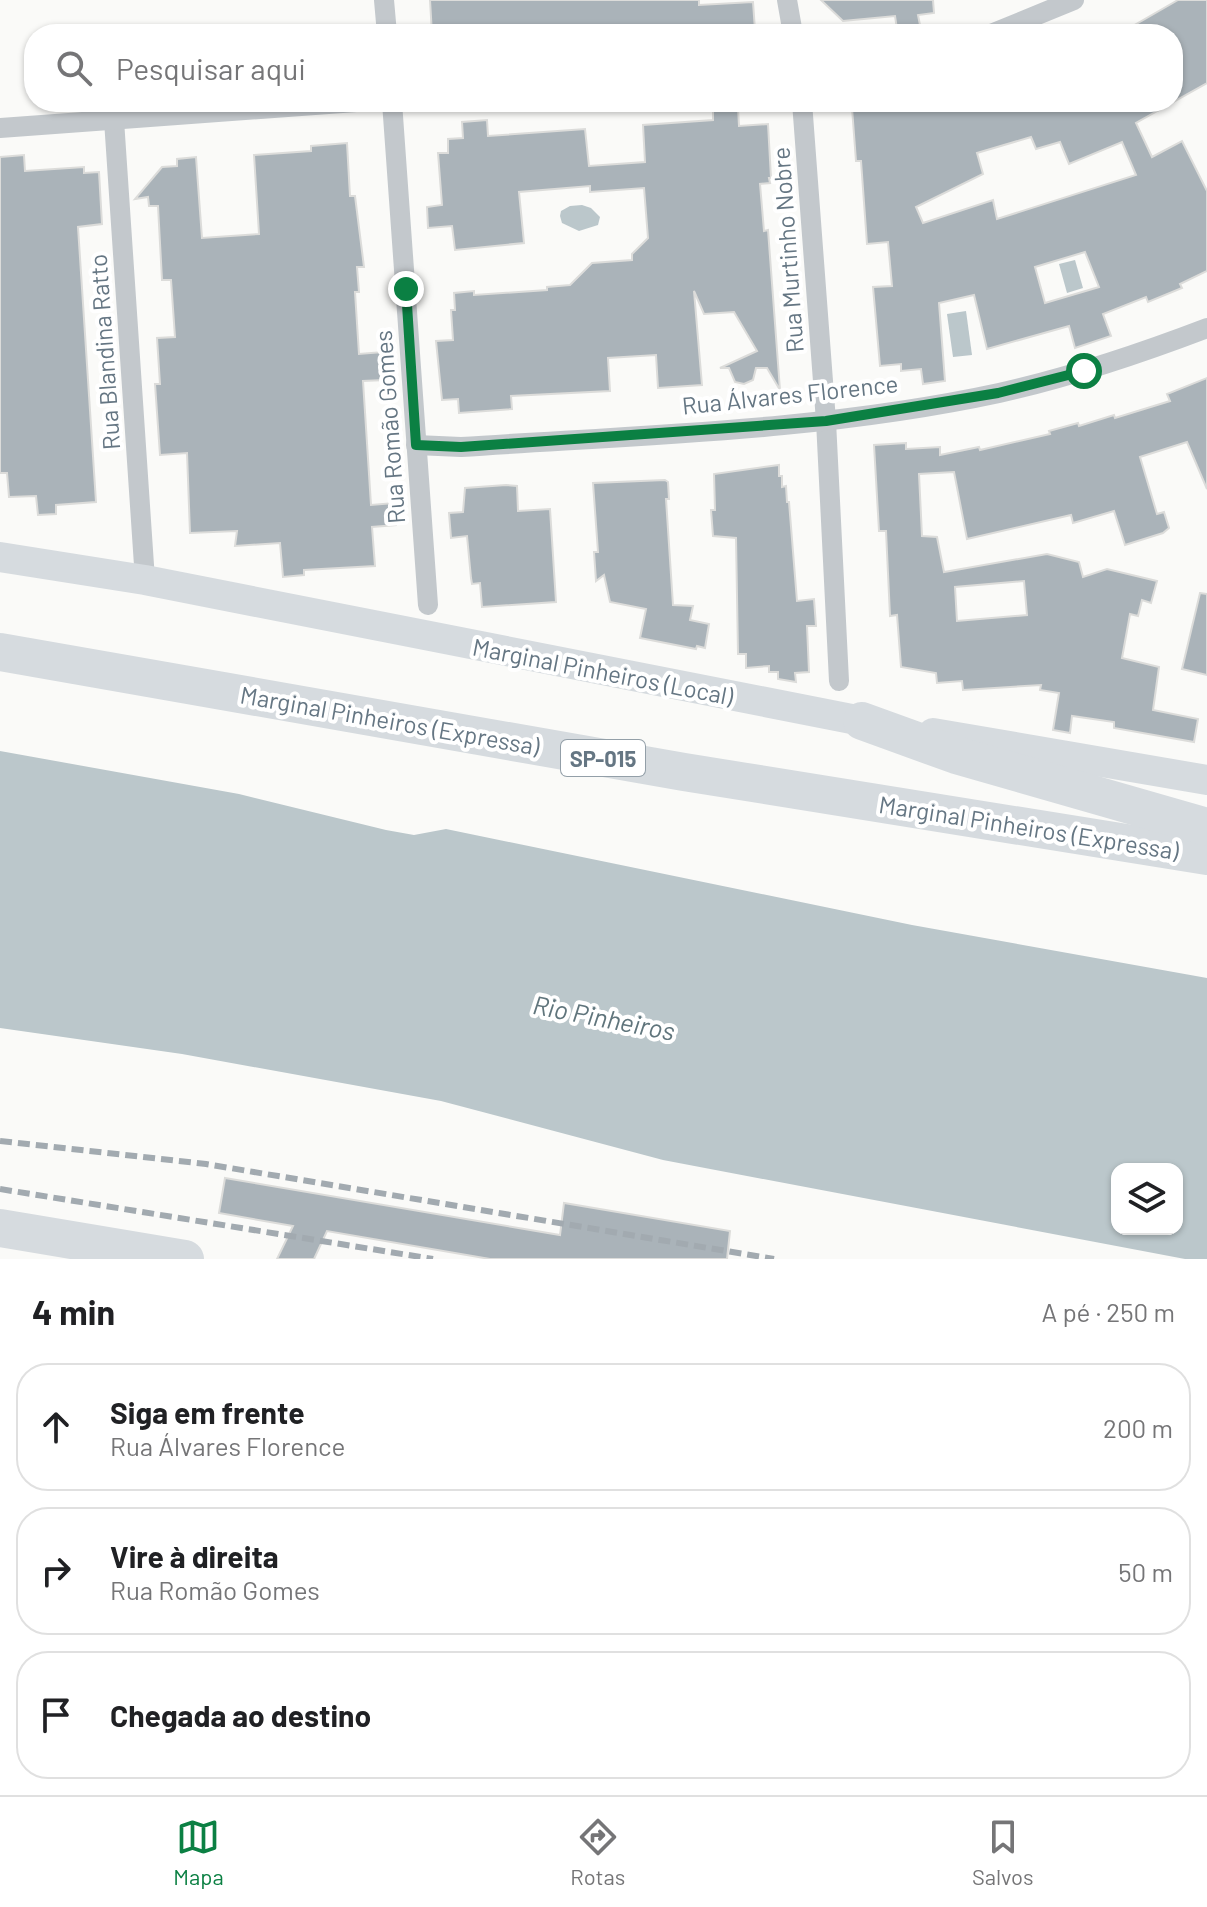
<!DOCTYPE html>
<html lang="pt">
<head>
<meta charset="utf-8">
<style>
  body { margin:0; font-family:Barlow,sans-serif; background:#f6f6f6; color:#202124 }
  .controls { position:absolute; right:24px; bottom:24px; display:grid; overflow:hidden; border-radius:16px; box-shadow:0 2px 6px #0004 }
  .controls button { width:72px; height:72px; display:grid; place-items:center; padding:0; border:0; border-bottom:2px solid #e0e0e0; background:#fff; color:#202124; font:40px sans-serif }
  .stop { position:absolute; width:24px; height:24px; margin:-18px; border:6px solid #0b8043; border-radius:50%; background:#fff }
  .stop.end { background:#0b8043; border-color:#fff; box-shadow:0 2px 8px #0008 }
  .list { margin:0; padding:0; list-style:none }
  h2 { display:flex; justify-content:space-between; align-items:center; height:104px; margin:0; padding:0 32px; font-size:34px }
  h2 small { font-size:26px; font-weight:400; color:#757577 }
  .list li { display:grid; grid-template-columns:52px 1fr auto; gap:24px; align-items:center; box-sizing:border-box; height:128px; margin:0 16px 16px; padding:0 16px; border:2px solid #e0e0e0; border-radius:32px }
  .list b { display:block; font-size:30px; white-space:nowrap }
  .list p { margin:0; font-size:26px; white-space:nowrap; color:#757577 }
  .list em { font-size:26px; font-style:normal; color:#757577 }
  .icon { flex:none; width:44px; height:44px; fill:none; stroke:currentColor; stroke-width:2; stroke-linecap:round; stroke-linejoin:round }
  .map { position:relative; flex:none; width:1207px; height:1259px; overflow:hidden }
  .search { position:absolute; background:#fff; box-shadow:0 2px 6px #0004; left:24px; right:24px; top:24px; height:88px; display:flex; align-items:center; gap:20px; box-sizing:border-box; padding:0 28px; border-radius:32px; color:#757577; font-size:30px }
  .sheet { height:536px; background:#fff }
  nav { display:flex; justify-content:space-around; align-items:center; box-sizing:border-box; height:112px; border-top:2px solid #e0e0e0; background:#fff; font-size:22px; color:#757577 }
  nav a { display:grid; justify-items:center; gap:4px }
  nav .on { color:#0b8043 }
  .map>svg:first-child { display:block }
  .water { fill:#bbc7cb; fill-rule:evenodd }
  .building { fill:#aab3b9; stroke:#dcdcda; stroke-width:2; fill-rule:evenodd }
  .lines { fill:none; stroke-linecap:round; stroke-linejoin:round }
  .street { stroke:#c3c8cc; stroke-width:20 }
  .secondary { stroke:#d6dbdf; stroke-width:30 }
  .highway { stroke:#d6dbdf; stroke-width:38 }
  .rail { stroke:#a2aab0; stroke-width:6; stroke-dasharray:12 6; stroke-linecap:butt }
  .route { stroke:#0b8043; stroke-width:10 }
  .labels { text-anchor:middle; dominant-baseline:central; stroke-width:8; stroke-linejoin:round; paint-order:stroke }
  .shield { fill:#fff; stroke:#939fa8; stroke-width:2 }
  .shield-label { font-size:22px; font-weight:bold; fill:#657683 }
  .street-label { font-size:24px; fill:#657683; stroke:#fff }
  .water-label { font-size:26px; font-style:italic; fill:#60757c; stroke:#fff }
</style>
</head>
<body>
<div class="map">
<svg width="1207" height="1259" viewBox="0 0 1207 1259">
  <rect width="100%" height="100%" fill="#fafaf8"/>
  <g class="water">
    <polygon points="582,205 591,208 600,217 598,225 579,231 562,223 560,216 561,211 570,206"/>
    <polygon points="1075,260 1083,288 1067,293 1059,264"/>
    <polygon points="966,311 972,355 953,357 947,314"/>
    <path d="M 0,751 L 239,794 L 386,830 L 414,835 L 446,829 L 912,925 L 1207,978 L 1207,1259 L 1185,1259 L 663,1160 L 441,1101 L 182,1054 L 0,1028 ZM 1117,1169 L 1177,1169 L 1177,1229 L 1117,1229 Z"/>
  </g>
  <g class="building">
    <polygon points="430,0 699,0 699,5 753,2 755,30 667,34 666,27 598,34 432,34"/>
    <polygon points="821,0 933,0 934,13 918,15 920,25 897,29 895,16 843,21"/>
    <path d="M 1178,0 L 1207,0 L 1207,83 L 1136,123 L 1152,157 L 1182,141 L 1207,191 L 1207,271 L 1180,284 L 1182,288 L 1148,302 L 1146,297 L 1103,314 L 1111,336 L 1075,348 L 1069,326 L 987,349 L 974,295 L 939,303 L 945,381 L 923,384 L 921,369 L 901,371 L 901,364 L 880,366 L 873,287 L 892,286 L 888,242 L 867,244 L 861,161 L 856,161 L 852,108 L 861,107 L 861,102 L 1173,102 L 1173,34 L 1119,34 ZM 1031,137 L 1036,149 L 1060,142 L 1069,164 L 1122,142 L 1136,175 L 997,219 L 993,200 L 923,223 L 916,207 L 983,174 L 977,153 ZM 1085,252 L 1099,287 L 1045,303 L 1035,267 Z"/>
    <polygon points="738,107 739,126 768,124 771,178 769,178 770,183 760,184 764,231 768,230 780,390 767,368 756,368 753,380 744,384 735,382 729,368 720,368 757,351 734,312 704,314 694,291 702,385 658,388 656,355 608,358 610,391 511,396 512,409 459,413 458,399 442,400 436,341 453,340 451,310 455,310 454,293 474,291 474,295 547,290 547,287 570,285 592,263 632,260 632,254 648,238 644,188 590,192 590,186 519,192 524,243 455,250 452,226 428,228 427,207 442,205 438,153 448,153 448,139 463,138 462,122 487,120 488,136 585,129 589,166 645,162 643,125 713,120 713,109"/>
    <polygon points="347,143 350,196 355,196 364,267 357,267 359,292 355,292 359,354 383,352 385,380 363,381 371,505 394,503 396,525 372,527 375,566 304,570 304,575 283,577 280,543 235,546 237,531 190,533 187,453 160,455 155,384 160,384 157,338 175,337 171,280 162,280 158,206 149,206 148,197 135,199 162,167 177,166 177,159 196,157 202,238 259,234 254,155 311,151 311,146"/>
    <polygon points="24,155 25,171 84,167 84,173 99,172 102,224 78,227 96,502 56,505 56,514 38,515 36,496 9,497 7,473 0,473 0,157"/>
    <path d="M 1207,378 L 1207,489 L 1187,442 L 1140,457 L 1157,514 L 1164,512 L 1169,528 L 1163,533 L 1125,545 L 1114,511 L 1073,523 L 1071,515 L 967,539 L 954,472 L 919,474 L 922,536 L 937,537 L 944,572 L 1047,554 L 1079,562 L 1083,577 L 1107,569 L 1157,581 L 1151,603 L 1142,600 L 1138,616 L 1130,614 L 1122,658 L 1159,667 L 1153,710 L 1198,719 L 1194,742 L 1114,728 L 1114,722 L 1072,716 L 1070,733 L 1053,730 L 1059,693 L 1040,690 L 1041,685 L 963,690 L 962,681 L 937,683 L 936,673 L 901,667 L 897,615 L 890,616 L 886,531 L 879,531 L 874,445 L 906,443 L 906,449 L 940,447 L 940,455 L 979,447 L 980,450 L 1050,434 L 1049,431 L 1078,423 L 1079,426 L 1114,415 L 1115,418 L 1170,401 L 1167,394 ZM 1024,581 L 1027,615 L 957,621 L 955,587 Z"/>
    <polygon points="779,465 779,476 782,476 782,487 786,486 787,502 789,502 797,601 814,599 816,626 807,626 809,672 795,673 796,682 778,679 778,672 769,672 769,666 746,668 746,654 738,654 736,538 713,536 711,510 715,510 714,474"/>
    <polygon points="665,480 668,482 669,499 666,499 673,605 693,606 690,620 709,624 705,648 697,646 696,649 640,638 646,609 610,602 604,575 596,581 594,552 598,552 593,483"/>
    <polygon points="506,485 517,486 518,511 550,509 556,602 482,607 480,583 472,584 471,578 467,536 451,538 449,513 463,512 465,488"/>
    <polygon points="1200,593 1207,594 1207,675 1182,669"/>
    <polygon points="225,1178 560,1235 564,1203 730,1231 727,1259 490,1259 327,1231 314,1259 277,1259 293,1226 219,1213"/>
  </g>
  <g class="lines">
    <g class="street">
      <polyline points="384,0 387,34"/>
      <polyline points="787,0 793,34"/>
      <polyline points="991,34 1074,0"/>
      <polyline points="392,102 428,605"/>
      <polyline points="802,102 826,421 839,681"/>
      <polyline points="114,120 145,580"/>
      <polyline points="0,128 356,102"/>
      <path d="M 416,445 L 461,447 C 640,435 823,431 999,393 C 1070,377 1139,354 1207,328"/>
    </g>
    <g class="secondary">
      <polyline points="0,557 145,580 882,725"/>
      <polyline points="933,733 1207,780"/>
    </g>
    <g class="highway">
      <polyline points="0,652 684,772 1207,856"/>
      <polyline points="862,721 956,755 1207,827"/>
      <polyline points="0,1228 185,1259"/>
    </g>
    <g class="rail">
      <polyline points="0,1141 206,1164 774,1259"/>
      <polyline points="0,1189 433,1259"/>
    </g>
  </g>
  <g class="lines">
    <polyline class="route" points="406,289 416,445 461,447 826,421 998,393 1084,371"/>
  </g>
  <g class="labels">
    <rect class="shield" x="561" y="740" width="84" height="36" rx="6"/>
    <g class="shield-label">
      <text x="603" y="758">SP-015</text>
    </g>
    <g class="street-label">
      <text transform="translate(787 250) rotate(-94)">Rua Murtinho Nobre</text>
      <text transform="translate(104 352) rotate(-94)">Rua Blandina Ratto</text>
      <text transform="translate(790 394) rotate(-6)">Rua Álvares Florence</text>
      <text transform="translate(389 427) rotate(-94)">Rua Romão Gomes</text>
      <text transform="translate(603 671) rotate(11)">Marginal Pinheiros (Local)</text>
      <text transform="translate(390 720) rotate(10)">Marginal Pinheiros (Expressa)</text>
      <text transform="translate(1029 827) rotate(9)">Marginal Pinheiros (Expressa)</text>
    </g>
    <g class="water-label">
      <text transform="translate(604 1017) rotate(11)">Rio Pinheiros</text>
    </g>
  </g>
</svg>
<div class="controls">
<button><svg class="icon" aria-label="layers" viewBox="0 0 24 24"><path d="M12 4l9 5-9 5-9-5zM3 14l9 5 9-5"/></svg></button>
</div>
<div class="stop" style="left:1084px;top:371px"></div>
<div class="stop end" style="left:406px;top:289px"></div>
<div class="search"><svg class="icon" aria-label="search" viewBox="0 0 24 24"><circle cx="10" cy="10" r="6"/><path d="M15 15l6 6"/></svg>Pesquisar aqui</div>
</div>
<section class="sheet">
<h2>4 min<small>A pé · 250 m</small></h2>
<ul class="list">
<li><svg class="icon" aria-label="ahead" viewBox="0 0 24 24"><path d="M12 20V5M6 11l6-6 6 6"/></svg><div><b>Siga em frente</b><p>Rua Álvares Florence</p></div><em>200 m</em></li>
<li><svg class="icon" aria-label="right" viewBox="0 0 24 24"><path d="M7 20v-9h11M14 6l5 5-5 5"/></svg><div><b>Vire à direita</b><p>Rua Romão Gomes</p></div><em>50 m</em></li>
<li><svg class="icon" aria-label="arrive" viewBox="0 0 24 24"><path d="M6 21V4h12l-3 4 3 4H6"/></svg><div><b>Chegada ao destino</b></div></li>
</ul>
</section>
<nav>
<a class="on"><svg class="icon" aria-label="map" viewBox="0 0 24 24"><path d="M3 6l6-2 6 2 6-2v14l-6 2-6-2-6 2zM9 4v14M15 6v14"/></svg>Mapa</a>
<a><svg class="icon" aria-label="directions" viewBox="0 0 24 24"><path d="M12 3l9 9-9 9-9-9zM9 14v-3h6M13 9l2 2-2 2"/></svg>Rotas</a>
<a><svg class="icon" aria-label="saved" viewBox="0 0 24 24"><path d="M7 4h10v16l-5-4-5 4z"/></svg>Salvos</a>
</nav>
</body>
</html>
